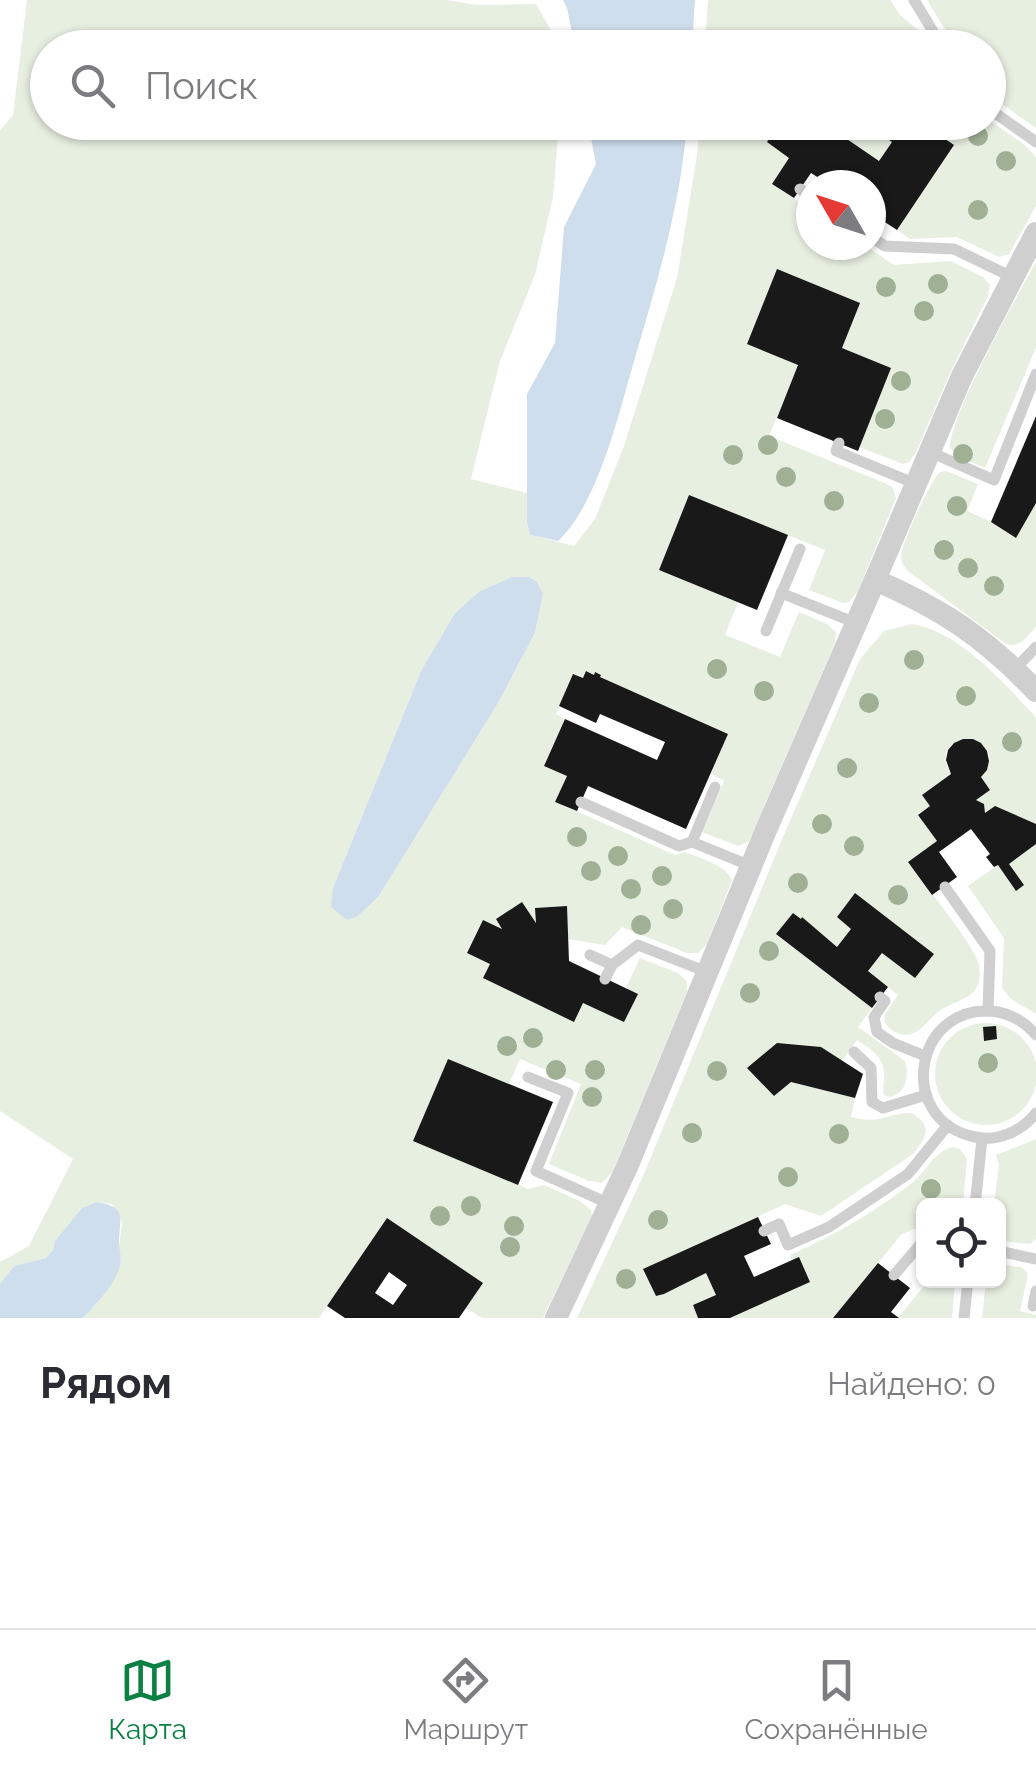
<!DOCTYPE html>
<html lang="ru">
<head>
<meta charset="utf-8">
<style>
  body { margin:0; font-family:Raleway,sans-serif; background:#f2f2f3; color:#2b2b33 }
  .controls { position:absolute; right:30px; bottom:30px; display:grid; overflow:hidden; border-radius:15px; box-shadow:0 2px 8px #0004 }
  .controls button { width:90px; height:90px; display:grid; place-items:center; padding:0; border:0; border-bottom:2px solid #e1e1e2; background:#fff; color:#2b2b33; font:50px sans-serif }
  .compass { position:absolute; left:796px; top:170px; width:90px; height:90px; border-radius:50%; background:#fff; box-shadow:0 2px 8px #0004; rotate:309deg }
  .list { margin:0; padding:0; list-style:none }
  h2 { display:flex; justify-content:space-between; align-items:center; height:130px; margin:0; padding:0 40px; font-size:42px }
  h2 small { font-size:32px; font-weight:400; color:#7c7c81 }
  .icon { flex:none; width:55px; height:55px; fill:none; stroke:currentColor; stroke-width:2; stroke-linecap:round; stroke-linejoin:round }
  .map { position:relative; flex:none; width:1036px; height:1318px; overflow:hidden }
  .search { position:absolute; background:#fff; box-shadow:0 2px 8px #0004; left:30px; right:30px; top:30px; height:110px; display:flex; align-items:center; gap:25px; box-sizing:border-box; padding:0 35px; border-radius:55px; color:#7c7c81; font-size:38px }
  .sheet { height:310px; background:#fff }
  nav { display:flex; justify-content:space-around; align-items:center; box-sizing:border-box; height:140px; border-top:2px solid #e1e1e2; background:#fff; font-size:28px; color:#7c7c81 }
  nav a { display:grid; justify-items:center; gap:5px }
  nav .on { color:#0b8043 }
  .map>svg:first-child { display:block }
  .green { fill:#e7efe1; fill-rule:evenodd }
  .water { fill:#cfdeed }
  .building { fill:#191919; fill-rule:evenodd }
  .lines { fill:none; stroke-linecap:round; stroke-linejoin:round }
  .lane { stroke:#cfcfcf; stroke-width:11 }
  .street { stroke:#cfcfcf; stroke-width:22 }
  .tree { fill:#9fb095 }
</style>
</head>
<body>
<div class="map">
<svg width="1036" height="1318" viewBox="0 0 1036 1318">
  <rect width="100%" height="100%" fill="#fff"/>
  <g class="green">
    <path d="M 27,0 L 446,0 L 478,5 L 536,4 L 554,36 L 555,47 L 48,48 L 48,122 L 559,123 L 553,197 L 535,275 L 500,361 L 471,479 L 527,493 L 527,522 L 530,535 L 574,546 L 595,519 L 624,446 L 677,278 L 697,155 L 700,123 L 780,123 L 767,142 L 789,158 L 772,184 L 811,210 L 811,245 L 864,245 L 894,265 L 951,261 L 983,277 L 990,285 L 988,296 L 951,371 L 916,452 L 909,462 L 903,464 L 859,447 L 891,368 L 842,348 L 859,303 L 777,270 L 747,343 L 798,365 L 769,436 L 887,484 L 893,488 L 896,498 L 858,591 L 849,602 L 843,603 L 809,590 L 825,550 L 690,496 L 738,602 L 725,635 L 780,657 L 799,612 L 827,624 L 836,632 L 835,643 L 749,841 L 738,846 L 702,832 L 724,781 L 711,774 L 728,734 L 600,677 L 601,675 L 596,673 L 594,675 L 587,671 L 583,678 L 573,674 L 556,714 L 565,719 L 544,765 L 567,776 L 556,802 L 675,855 L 685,852 C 701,859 725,864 732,880 L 707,944 L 698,953 L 687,953 L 622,927 L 605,945 L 568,939 L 566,906 L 536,908 L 536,923 L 522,902 L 496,919 L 502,929 L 483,920 L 467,952 L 490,964 L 574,1021 L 583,1003 L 624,1022 L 637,995 L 626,988 L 640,958 L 678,973 L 687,982 L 687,992 L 613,1171 L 602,1183 L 589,1181 L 549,1164 L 581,1084 L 520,1059 L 509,1084 L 448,1059 L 414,1141 L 528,1189 L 544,1185 L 580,1201 L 591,1210 L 592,1216 L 543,1318 L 482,1318 L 466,1308 L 482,1283 L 387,1218 L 319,1318 L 83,1318 L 97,1303 L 121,1262 L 119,1247 L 122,1222 L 112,1204 L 96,1202 L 82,1208 L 55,1241 L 53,1250 L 46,1258 L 14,1266 L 0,1284 L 0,1262 L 29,1246 L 73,1159 L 0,1111 L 0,130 L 13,115 ZM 512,577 L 543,594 L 535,633 L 498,703 L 379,896 L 358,916 L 333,888 L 421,671 L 455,613 L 480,591 Z"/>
    <polygon points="708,0 890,0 900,15 925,36 932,47 705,47"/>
    <polygon points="927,0 1036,0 1036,128 989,95 988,48 956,47"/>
    <polygon points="989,120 1025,145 1036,157 1036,206 1009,254 999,257 957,237 910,239 897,230 954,146 920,123 988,122"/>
    <polygon points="822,123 862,123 892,142 879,161"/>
    <path d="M 1036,262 L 1036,348 L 985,468 L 960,457 L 950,448 C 948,419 1018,294 1036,262 Z"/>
    <path d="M 946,471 L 978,484 L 967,511 L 991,522 L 1015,538 L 1036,503 L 1036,627 C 1027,636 1020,649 1006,644 L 908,571 C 903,565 901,563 901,555 C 903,541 930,481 940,472 Z"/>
    <path d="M 912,624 C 961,632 1003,683 1036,717 L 1036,824 L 985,813 L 984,804 L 976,800 L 990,790 L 981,777 C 1017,733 923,724 951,774 L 930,806 L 918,815 L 937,841 L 908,863 C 922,881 976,947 979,965 C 985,1000 959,997 938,1012 C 926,1021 918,1039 900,1034 C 891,1031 887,1027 884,1020 L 885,1014 L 898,995 L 868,971 L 882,953 L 915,978 L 933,954 L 855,893 L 837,917 L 851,929 L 837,947 L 802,918 L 777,935 L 872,1008 L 858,1027 L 905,1061 C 909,1076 907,1093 890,1097 L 884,1095 C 882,1086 885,1080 884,1071 C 882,1055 869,1048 857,1040 L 842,1061 L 747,1068 L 774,1096 L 791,1082 L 855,1098 L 851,1117 C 881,1125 886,1113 912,1113 C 934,1127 926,1138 913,1154 L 821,1216 L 785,1204 L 644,1269 L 656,1296 L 665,1294 L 706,1273 L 716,1295 L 693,1305 L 698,1318 L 577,1318 L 644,1174 L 783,837 L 860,659 L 884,631 Z"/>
    <polygon points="1036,844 1036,1014 1011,999 1002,988 1004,938 968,886 998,865 1016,890 1009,864"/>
    <circle cx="986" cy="1074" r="51"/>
    <polygon points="1036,1139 1036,1239 1030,1244 1009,1242 999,1238 998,1206 994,1205 999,1164 996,1155"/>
    <path d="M 953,1147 L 960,1149 L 967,1159 L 963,1205 L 924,1206 L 923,1230 L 913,1229 L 901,1235 L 833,1318 L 730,1318 L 810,1282 L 799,1258 L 792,1260 L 790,1255 C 833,1236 875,1212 912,1183 C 927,1171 934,1151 953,1147 Z"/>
    <polygon points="1005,1265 1021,1267 1027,1272 1027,1280 1020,1311 1036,1315 1036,1318 982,1318 986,1281 998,1280 999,1266"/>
    <polygon points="928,1281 955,1281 952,1318 898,1318"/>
  </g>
  <g class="water">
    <polygon points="563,0 695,0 692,47 575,47 567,8"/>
    <path d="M 588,123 L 687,123 C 681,203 657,283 634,361 C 619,413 598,504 558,541 L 530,535 L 527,522 L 527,394 L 555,343 L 564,227 L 596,164 Z"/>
    <polygon points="512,577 529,577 536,581 543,594 535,633 498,703 379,896 358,916 347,920 331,907 333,888 421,671 455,613 480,591"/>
    <path d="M 96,1202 C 127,1207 120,1216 119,1241 C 119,1249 122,1258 120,1265 C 117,1282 95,1306 83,1318 L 0,1318 L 0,1284 L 14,1266 L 46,1258 L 53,1250 L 55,1241 L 82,1208 Z"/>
  </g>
  <g class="building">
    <polygon points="780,122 822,122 879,161 892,142 862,122 920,122 954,145 897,230 871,213 871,185 830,185 811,173 794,198 772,184 789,158 767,142"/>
    <polygon points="777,269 860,303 842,348 891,368 858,451 777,418 798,365 747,344"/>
    <polygon points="1036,416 1036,503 1016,538 991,522"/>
    <polygon points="689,495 788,535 757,610 659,570"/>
    <polygon points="586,671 594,675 595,672 601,675 600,677 728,734 686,829 588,786 577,811 555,802 567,776 544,766 565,719 657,760 665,742 600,714 596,723 559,706 573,674 583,678"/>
    <polygon points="963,739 973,739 981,743 987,751 989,761 987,770 981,777 990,790 976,800 984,804 985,813 995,806 1036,824 1036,844 1009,864 1024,885 1016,891 998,865 994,867 986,857 990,854 971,829 939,852 957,877 932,895 908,862 937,841 918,815 930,806 922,795 951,774 946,760 948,750 954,743"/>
    <polygon points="855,893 934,954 915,978 882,953 868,971 888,987 872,1008 776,934 793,913 801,919 802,917 837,947 851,929 837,917"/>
    <polygon points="522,902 536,923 535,908 567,906 569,961 638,994 624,1022 583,1003 574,1022 483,978 490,964 467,953 483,920 502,929 496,919"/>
    <polygon points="996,1026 997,1039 984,1041 983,1027"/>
    <polygon points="777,1043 821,1047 863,1074 855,1098 791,1082 774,1096 747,1068"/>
    <polygon points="448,1059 553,1102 518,1185 413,1141"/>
    <polygon points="758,1217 771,1244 744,1256 754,1277 799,1257 810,1282 730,1318 698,1318 693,1305 716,1295 706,1273 664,1294 656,1296 643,1269"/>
    <path d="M 387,1218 L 483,1283 L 459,1318 L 345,1318 L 327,1306 ZM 389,1272 L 407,1285 L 393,1305 L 375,1293 Z"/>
    <polygon points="878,1263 910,1288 891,1312 899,1318 833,1318"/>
  </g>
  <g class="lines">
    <g class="lane">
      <polyline points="914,0 943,48"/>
      <polyline points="988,108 1036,142"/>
      <polyline points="800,189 811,196"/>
      <polyline points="871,237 885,246 954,249 1012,277"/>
      <polyline points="839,443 836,451 916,484"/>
      <polyline points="930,452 994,480 1036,374"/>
      <polyline points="781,593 856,623"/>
      <polyline points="766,631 800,549"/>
      <polyline points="1015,669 1036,647"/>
      <polyline points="581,802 679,846 692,842 751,866"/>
      <polyline points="692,842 715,787"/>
      <polyline points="945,887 990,951 988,1011"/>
      <polyline points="590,955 612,965 638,945 707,972"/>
      <polyline points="605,979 612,965"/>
      <polyline points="880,997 885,1001 874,1017 877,1032 893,1043 925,1056"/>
      <path d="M 1036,1035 C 1026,1023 1013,1015 998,1012 C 915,999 893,1120 975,1137 C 998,1142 1022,1131 1036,1113"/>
      <polyline points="854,1052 871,1068 872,1102 883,1108 926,1095"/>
      <polyline points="528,1077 568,1093 536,1171 610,1204"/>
      <polyline points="975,1206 982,1139"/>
      <polyline points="764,1231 779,1224 788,1245 829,1227 908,1174 948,1125"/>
      <polyline points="998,1251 1036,1259"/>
      <polyline points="894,1275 924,1240"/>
      <polyline points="1033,1306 1036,1291"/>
      <polyline points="964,1318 968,1280"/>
    </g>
    <g class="street">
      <path d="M 1036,233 L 962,376 L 875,580 C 944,610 984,637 1036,691"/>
      <polyline points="556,1318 627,1167 766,830 875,580"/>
    </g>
  </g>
  <g class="tree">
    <circle cx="978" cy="136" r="10"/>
    <circle cx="1006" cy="161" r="10"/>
    <circle cx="978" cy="210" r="10"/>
    <circle cx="938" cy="284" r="10"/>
    <circle cx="886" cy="287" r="10"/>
    <circle cx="924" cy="311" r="10"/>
    <circle cx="901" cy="381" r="10"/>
    <circle cx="885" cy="419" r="10"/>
    <circle cx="768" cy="445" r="10"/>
    <circle cx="963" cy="454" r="10"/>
    <circle cx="733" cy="455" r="10"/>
    <circle cx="786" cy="477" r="10"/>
    <circle cx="834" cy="501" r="10"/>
    <circle cx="957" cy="506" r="10"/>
    <circle cx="944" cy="550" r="10"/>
    <circle cx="968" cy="568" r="10"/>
    <circle cx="994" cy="586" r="10"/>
    <circle cx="914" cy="660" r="10"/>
    <circle cx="717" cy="669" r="10"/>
    <circle cx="764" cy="691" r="10"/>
    <circle cx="966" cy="696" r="10"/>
    <circle cx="869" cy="703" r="10"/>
    <circle cx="1012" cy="742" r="10"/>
    <circle cx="847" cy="768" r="10"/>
    <circle cx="822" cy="824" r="10"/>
    <circle cx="577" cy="837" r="10"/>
    <circle cx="854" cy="846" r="10"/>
    <circle cx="618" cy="856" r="10"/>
    <circle cx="591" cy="871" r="10"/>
    <circle cx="662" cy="876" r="10"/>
    <circle cx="798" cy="883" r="10"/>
    <circle cx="631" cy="889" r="10"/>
    <circle cx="898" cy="895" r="10"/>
    <circle cx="673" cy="909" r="10"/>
    <circle cx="641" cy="925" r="10"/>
    <circle cx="769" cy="951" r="10"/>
    <circle cx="750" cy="993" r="10"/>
    <circle cx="533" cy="1038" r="10"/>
    <circle cx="507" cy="1046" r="10"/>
    <circle cx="988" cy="1063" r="10"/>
    <circle cx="556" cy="1070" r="10"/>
    <circle cx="595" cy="1070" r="10"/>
    <circle cx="717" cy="1071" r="10"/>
    <circle cx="592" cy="1097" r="10"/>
    <circle cx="692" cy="1133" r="10"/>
    <circle cx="839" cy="1134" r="10"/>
    <circle cx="788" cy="1177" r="10"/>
    <circle cx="931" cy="1189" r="10"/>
    <circle cx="471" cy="1206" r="10"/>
    <circle cx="440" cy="1216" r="10"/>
    <circle cx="658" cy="1220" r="10"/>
    <circle cx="514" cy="1226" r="10"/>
    <circle cx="510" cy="1247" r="10"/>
    <circle cx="626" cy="1279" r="10"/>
  </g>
</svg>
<div class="controls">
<button><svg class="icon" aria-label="locate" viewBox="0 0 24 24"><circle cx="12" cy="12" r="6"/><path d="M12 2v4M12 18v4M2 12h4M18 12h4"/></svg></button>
</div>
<svg class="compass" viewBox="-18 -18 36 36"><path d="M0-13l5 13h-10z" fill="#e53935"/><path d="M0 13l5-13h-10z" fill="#7c7c81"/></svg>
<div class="search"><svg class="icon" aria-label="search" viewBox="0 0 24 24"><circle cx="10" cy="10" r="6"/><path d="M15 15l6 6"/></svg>Поиск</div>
</div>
<section class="sheet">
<h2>Рядом<small>Найдено: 0</small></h2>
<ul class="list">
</ul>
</section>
<nav>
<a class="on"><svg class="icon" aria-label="map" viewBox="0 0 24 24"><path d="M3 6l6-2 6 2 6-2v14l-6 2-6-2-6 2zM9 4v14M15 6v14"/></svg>Карта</a>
<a><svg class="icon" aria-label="directions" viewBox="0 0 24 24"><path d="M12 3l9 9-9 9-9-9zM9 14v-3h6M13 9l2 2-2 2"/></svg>Маршрут</a>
<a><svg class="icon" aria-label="saved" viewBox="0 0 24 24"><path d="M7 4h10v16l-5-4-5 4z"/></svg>Сохранённые</a>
</nav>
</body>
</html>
